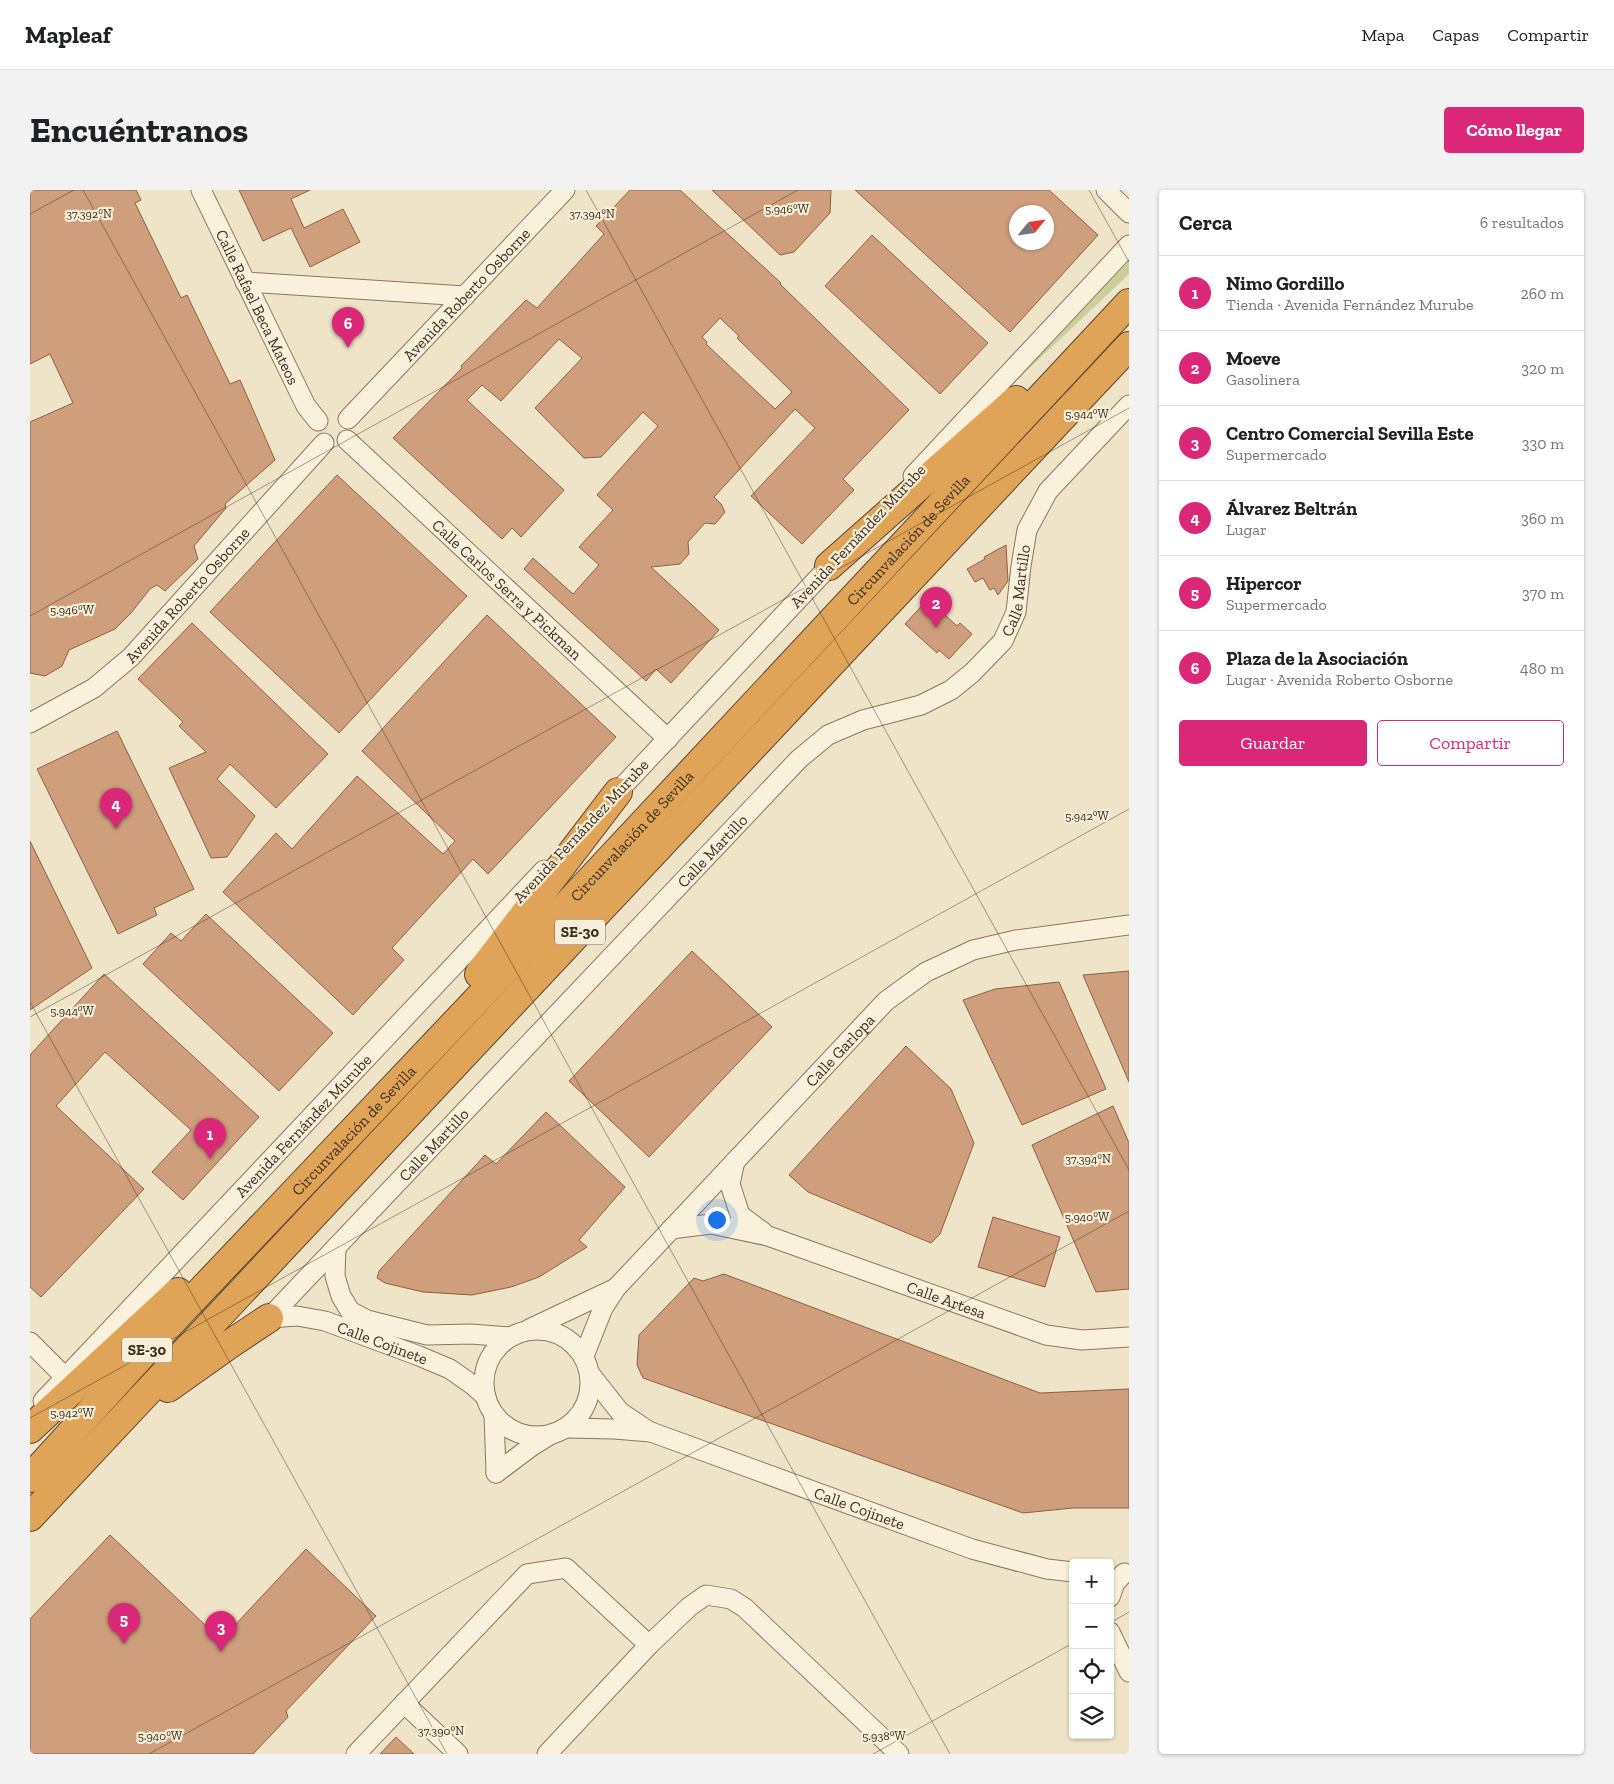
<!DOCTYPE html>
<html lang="es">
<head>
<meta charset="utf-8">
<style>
  body { margin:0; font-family:"Zilla Slab",serif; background:#f2f2f2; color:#202124 }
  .controls { position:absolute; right:15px; bottom:15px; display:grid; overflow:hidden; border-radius:5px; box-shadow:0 1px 4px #0004 }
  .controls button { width:45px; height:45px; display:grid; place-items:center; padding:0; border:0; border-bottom:1px solid #e0e0e0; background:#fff; color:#202124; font:25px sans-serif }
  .compass { position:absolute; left:979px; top:15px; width:45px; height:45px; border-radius:50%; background:#fff; box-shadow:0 1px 4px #0004; rotate:61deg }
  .you { position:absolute; left:686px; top:1029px; width:18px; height:18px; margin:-12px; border:4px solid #fff; border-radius:50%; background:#1a73e8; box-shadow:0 0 0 8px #1a73e833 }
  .badge { display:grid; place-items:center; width:32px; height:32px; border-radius:50%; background:#db2777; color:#fff; font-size:16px; font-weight:700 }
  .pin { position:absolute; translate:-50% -41px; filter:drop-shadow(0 1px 2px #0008) }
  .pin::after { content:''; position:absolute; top:26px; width:18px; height:15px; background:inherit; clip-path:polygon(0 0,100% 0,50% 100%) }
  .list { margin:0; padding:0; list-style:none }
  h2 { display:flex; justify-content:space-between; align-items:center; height:65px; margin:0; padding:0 20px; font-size:21px }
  h2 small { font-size:16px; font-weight:400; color:#757577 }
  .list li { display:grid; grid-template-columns:32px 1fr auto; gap:15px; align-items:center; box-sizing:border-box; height:75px; padding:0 20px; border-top:1px solid #e0e0e0 }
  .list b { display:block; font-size:19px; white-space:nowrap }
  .list p { margin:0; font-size:16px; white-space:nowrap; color:#757577 }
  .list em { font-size:16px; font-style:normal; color:#757577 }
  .actions { display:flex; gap:10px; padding:15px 20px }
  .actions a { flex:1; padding:11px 0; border:1px solid #db2777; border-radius:5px; text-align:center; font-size:18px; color:#db2777 }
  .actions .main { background:#db2777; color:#fff }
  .icon { flex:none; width:28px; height:28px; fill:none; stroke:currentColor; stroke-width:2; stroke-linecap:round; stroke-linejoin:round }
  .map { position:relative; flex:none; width:1099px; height:1564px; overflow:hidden; border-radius:5px }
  header { display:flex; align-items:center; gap:30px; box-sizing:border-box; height:70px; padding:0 25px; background:#fff; border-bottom:1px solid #e0e0e0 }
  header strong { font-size:24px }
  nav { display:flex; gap:28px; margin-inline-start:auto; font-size:18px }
  .intro { display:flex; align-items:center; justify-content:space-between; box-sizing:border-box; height:120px; padding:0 30px }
  h1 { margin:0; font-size:35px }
  .button { padding:12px 22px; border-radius:5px; background:#db2777; color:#fff; font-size:18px; font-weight:700 }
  main { display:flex; gap:30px; padding:0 30px }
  aside { flex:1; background:#fff; border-radius:5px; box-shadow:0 1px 4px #0004 }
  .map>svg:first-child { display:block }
  .grass { fill:#c9cf9b }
  .building { fill:#cf9f7d; stroke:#8d5f41; fill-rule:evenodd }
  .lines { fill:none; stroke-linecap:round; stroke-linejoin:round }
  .minor-casing { stroke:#8d765c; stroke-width:21 }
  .highway-casing { stroke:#5b4430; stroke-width:30 }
  .minor { stroke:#faf1dc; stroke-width:19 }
  .highway { stroke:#e0a458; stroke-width:28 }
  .ticks { fill:none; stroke:#3d2e20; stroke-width:1; stroke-opacity:0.45 }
  .labels { text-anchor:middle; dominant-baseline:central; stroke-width:4.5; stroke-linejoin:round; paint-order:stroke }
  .shield { fill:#f7eed8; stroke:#756857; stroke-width:1 }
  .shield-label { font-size:15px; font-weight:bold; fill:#3d2e20 }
  .street-label { font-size:16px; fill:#3d2e20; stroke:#f7eed8 }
  .ticks-label { font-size:12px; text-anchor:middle; fill:#3d2e20; stroke:#f7eed8; stroke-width:4.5; stroke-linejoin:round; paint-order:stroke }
</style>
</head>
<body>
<header>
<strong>Mapleaf</strong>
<nav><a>Mapa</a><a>Capas</a><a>Compartir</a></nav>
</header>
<div class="intro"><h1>Encuéntranos</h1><a class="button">Cómo llegar</a></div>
<main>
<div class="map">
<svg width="1099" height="1564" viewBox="0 0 1099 1564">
  <rect width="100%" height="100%" fill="#f0e4c8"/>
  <polygon class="grass" points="1099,67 1099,84 950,225"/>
  <g class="building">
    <polygon points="0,0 106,0 111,10 105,13 151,108 157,105 200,194 210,190 245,270 195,314 196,318 164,356 168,369 135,401 127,395 120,399 101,423 85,439 39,460 32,476 15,486 0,483 0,232 43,213 20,164 0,174"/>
    <polygon points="209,0 280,0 261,9 274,38 313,19 330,52 280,77 261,38 233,51"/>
    <path d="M 600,0 L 650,0 L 751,93 L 750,94 L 879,220 L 813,289 L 824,300 L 772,354 L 721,306 L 785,238 L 765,219 L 684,307 L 691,314 L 695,322 L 685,334 L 675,333 L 658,352 L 659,364 L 650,374 L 621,377 L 689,440 L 641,493 L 626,479 L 616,491 L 494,379 L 503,368 L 543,404 L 569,375 L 549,357 L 583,320 L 567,305 L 628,236 L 613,222 L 571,267 L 554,268 L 505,218 L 552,168 L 529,149 L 471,211 L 452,195 L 437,210 L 534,300 L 491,347 L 482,338 L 472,349 L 363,248 L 432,178 L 431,176 L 496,110 L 507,118 L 574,44 L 566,36 ZM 690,128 L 709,146 L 707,148 L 762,202 L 745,219 L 676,154 L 677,152 L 672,147 Z"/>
    <polygon points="682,0 801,0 800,23 764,62 750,65"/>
    <path d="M 825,0 L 1019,0 L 1068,45 L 980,142 ZM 986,22 L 1016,22 L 1016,52 L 986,52 Z"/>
    <polygon points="842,45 958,153 910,204 795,96"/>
    <polygon points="307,285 437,406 309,543 180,422"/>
    <polygon points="976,355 978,391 968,405 964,398 960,400 953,388 945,392 937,379 955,369 954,367"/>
    <polygon points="898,409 927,436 930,433 942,444 919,469 909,460 907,463 875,434"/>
    <polygon points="457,425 586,547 458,684 443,669 362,758 374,770 323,825 193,702 246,643 262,659 327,586 413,664 425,651 332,561"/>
    <polygon points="162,433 298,564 246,618 200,574 187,589 225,626 197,667 181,668 139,578 176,562 149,536 153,532 108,489"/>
    <polygon points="87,541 164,699 124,718 127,725 88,744 7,579"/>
    <polygon points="0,651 62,778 0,820"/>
    <polygon points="176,724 303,843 249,901 113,774 141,743 151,751"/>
    <polygon points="662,761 742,837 619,967 539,891"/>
    <polygon points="1099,781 1099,892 1053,785"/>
    <polygon points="74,784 229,927 153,1010 122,982 161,940 75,862 26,916 114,999 11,1107 0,1097 0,865"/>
    <polygon points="1029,792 1076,899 992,935 933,810 965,799"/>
    <polygon points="876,856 921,899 944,953 910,1044 901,1053 778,1002 759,985"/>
    <polygon points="1083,916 1099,953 1099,1099 1066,1102 1002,955"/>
    <polygon points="516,922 595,997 549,1050 557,1057 509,1087 481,1097 442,1105 393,1102 355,1093 347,1088 349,1081 455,965 466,974"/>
    <polygon points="963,1027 1030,1047 1015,1097 948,1077"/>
    <polygon points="694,1084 1010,1203 1099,1199 1099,1318 1043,1318 993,1323 613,1188 607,1175 609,1145 664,1088 673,1091"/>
    <polygon points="80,1345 191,1450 276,1359 346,1426 256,1521 258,1527 223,1564 0,1564 0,1429"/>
    <polygon points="366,1547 384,1564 350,1564"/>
  </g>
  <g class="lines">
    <g class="minor-casing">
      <g id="minor">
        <path id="s1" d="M 171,0 L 276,216 L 288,231"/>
        <polyline points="1076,0 1099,23"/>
        <polyline points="215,92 435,106"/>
        <path id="s2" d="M 318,229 L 535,0"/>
        <path id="s3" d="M 317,250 L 638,549"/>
        <polyline points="883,286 1099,55"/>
        <path id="s4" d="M 0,533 L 64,498 L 101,467 L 294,253"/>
        <polyline points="579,611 807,368"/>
        <polyline points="705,971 700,994 710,1025 733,1042"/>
        <path id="s5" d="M 641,1039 L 681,1034 L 738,1046 L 1016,1145 L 1052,1150 L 1099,1147"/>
        <polyline points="306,1057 305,1086 311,1106 320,1121 337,1130 397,1145 441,1144 479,1147"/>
        <path id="s6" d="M 239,1128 L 769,569 L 798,545 L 833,530 L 891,515 L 921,500 L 942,483 L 973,451 L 986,422 L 991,376 L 997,340 L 1018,301 L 1099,215"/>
        <path id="s7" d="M 239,1128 L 267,1126 L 295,1131 L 389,1166 L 420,1179 L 444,1196 L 456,1207"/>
        <polyline points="499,1139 586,1098"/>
        <circle cx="507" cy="1193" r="53"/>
        <polyline points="0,1152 35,1187"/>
        <path id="s8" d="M 554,1166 L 573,1118 L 586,1098 L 856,811 L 896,782 L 943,760 L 986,750 L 1099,735"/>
        <polyline points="560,1184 590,1222 620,1242"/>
        <path id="s9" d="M 13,1211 L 514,680"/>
        <polyline points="464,1224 466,1283"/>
        <path id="s10" d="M 537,1238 L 584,1239 L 621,1242 L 942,1359 L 1017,1379 L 1043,1382"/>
        <polyline points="466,1283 502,1256 520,1245"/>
        <polyline points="1080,1407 1085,1393 1094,1383"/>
        <polyline points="1080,1442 1099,1482"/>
        <polyline points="374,1513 428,1564"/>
        <polyline points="326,1564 497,1384 536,1378 619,1455"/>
        <polyline points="517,1564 619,1455 659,1417 676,1405 701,1409 715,1418 869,1564"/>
      </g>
    </g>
    <g class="highway-casing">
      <g id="highway">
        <polyline points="799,376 986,210"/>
        <polyline points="449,784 588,602"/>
        <polyline points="138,1198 200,1154 239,1128"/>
        <polyline points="0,1239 148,1102"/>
        <path id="s11" d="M 0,1288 L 149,1124 L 535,717 L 1099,113"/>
        <polyline points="0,1327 1099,156"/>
      </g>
    </g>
    <use href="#minor" class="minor"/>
    <use href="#highway" class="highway"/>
  </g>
  <path class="ticks" d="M 53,0 L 920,1564M 556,0 L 1099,980M 1059,0 L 1099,72M 0,24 L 44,0M 0,426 L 768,0M 0,812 L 417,1564M 0,827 L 1099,218M 0,1228 L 1099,619M 1080,1433 L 1099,1422M 119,1564 L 1099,1021M 843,1564 L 1043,1453"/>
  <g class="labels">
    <g class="shield">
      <rect x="525" y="729.5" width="50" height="25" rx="4"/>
      <rect x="92" y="1147.5" width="50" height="25" rx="4"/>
    </g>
    <g class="shield-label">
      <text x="550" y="742">SE-30</text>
      <text x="117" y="1160">SE-30</text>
    </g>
    <g class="street-label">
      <text stroke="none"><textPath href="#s2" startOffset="172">Avenida Roberto Osborne</textPath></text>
      <text stroke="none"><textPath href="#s1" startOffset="130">Calle Rafael Beca Mateos</textPath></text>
      <text transform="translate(828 346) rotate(-47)">Avenida Fernández Murube</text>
      <text stroke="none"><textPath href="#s11" startOffset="1285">Circunvalación de Sevilla</textPath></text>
      <text stroke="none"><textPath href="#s3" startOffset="219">Calle Carlos Serra y Pickman</textPath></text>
      <text stroke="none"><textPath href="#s6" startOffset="1064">Calle Martillo</textPath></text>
      <text stroke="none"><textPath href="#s4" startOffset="205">Avenida Roberto Osborne</textPath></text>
      <text transform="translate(551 641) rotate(-47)">Avenida Fernández Murube</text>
      <text stroke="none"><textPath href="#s11" startOffset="880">Circunvalación de Sevilla</textPath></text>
      <text stroke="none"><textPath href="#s6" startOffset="644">Calle Martillo</textPath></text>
      <text stroke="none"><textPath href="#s8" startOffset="402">Calle Garlopa</textPath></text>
      <text stroke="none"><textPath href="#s9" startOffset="379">Avenida Fernández Murube</textPath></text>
      <text stroke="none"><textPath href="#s11" startOffset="475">Circunvalación de Sevilla</textPath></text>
      <text stroke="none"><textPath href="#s6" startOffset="239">Calle Martillo</textPath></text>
      <text stroke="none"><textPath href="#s5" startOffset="288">Calle Artesa</textPath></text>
      <text stroke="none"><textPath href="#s7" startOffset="118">Calle Cojinete</textPath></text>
      <text stroke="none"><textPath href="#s10" startOffset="306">Calle Cojinete</textPath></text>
    </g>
  </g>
  <g class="ticks-label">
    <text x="757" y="23">5.946°W</text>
    <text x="59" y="28">37.392°N</text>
    <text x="562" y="28">37.394°N</text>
    <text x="1057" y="228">5.944°W</text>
    <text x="42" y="424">5.946°W</text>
    <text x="1057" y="630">5.942°W</text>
    <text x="42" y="825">5.944°W</text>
    <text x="1058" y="973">37.394°N</text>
    <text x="1057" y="1031">5.940°W</text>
    <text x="42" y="1227">5.942°W</text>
    <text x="411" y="1545">37.390°N</text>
    <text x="130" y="1550">5.940°W</text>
    <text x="854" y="1550">5.938°W</text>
  </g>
</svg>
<div class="controls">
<button>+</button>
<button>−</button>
<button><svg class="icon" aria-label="locate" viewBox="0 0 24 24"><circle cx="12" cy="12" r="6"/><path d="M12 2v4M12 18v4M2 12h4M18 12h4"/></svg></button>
<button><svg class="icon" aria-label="layers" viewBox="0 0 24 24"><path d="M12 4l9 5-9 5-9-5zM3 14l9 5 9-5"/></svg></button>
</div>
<svg class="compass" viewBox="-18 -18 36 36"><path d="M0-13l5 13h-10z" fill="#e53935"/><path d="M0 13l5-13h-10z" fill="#757577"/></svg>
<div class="you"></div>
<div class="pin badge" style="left:180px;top:969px">1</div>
<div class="pin badge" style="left:906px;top:438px">2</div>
<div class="pin badge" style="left:191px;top:1462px">3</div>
<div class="pin badge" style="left:86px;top:639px">4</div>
<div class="pin badge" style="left:94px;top:1454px">5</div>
<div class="pin badge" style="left:318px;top:158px">6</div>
</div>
<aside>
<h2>Cerca<small>6 resultados</small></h2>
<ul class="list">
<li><span class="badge">1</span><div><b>Nimo Gordillo</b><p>Tienda · Avenida Fernández Murube</p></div><em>260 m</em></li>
<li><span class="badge">2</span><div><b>Moeve</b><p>Gasolinera</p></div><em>320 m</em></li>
<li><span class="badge">3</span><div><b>Centro Comercial Sevilla Este</b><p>Supermercado</p></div><em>330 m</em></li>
<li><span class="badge">4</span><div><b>Álvarez Beltrán</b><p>Lugar</p></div><em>360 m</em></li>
<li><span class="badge">5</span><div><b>Hipercor</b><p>Supermercado</p></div><em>370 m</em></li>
<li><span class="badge">6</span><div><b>Plaza de la Asociación</b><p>Lugar · Avenida Roberto Osborne</p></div><em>480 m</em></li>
</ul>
<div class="actions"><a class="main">Guardar</a><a>Compartir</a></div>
</aside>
</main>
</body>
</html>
